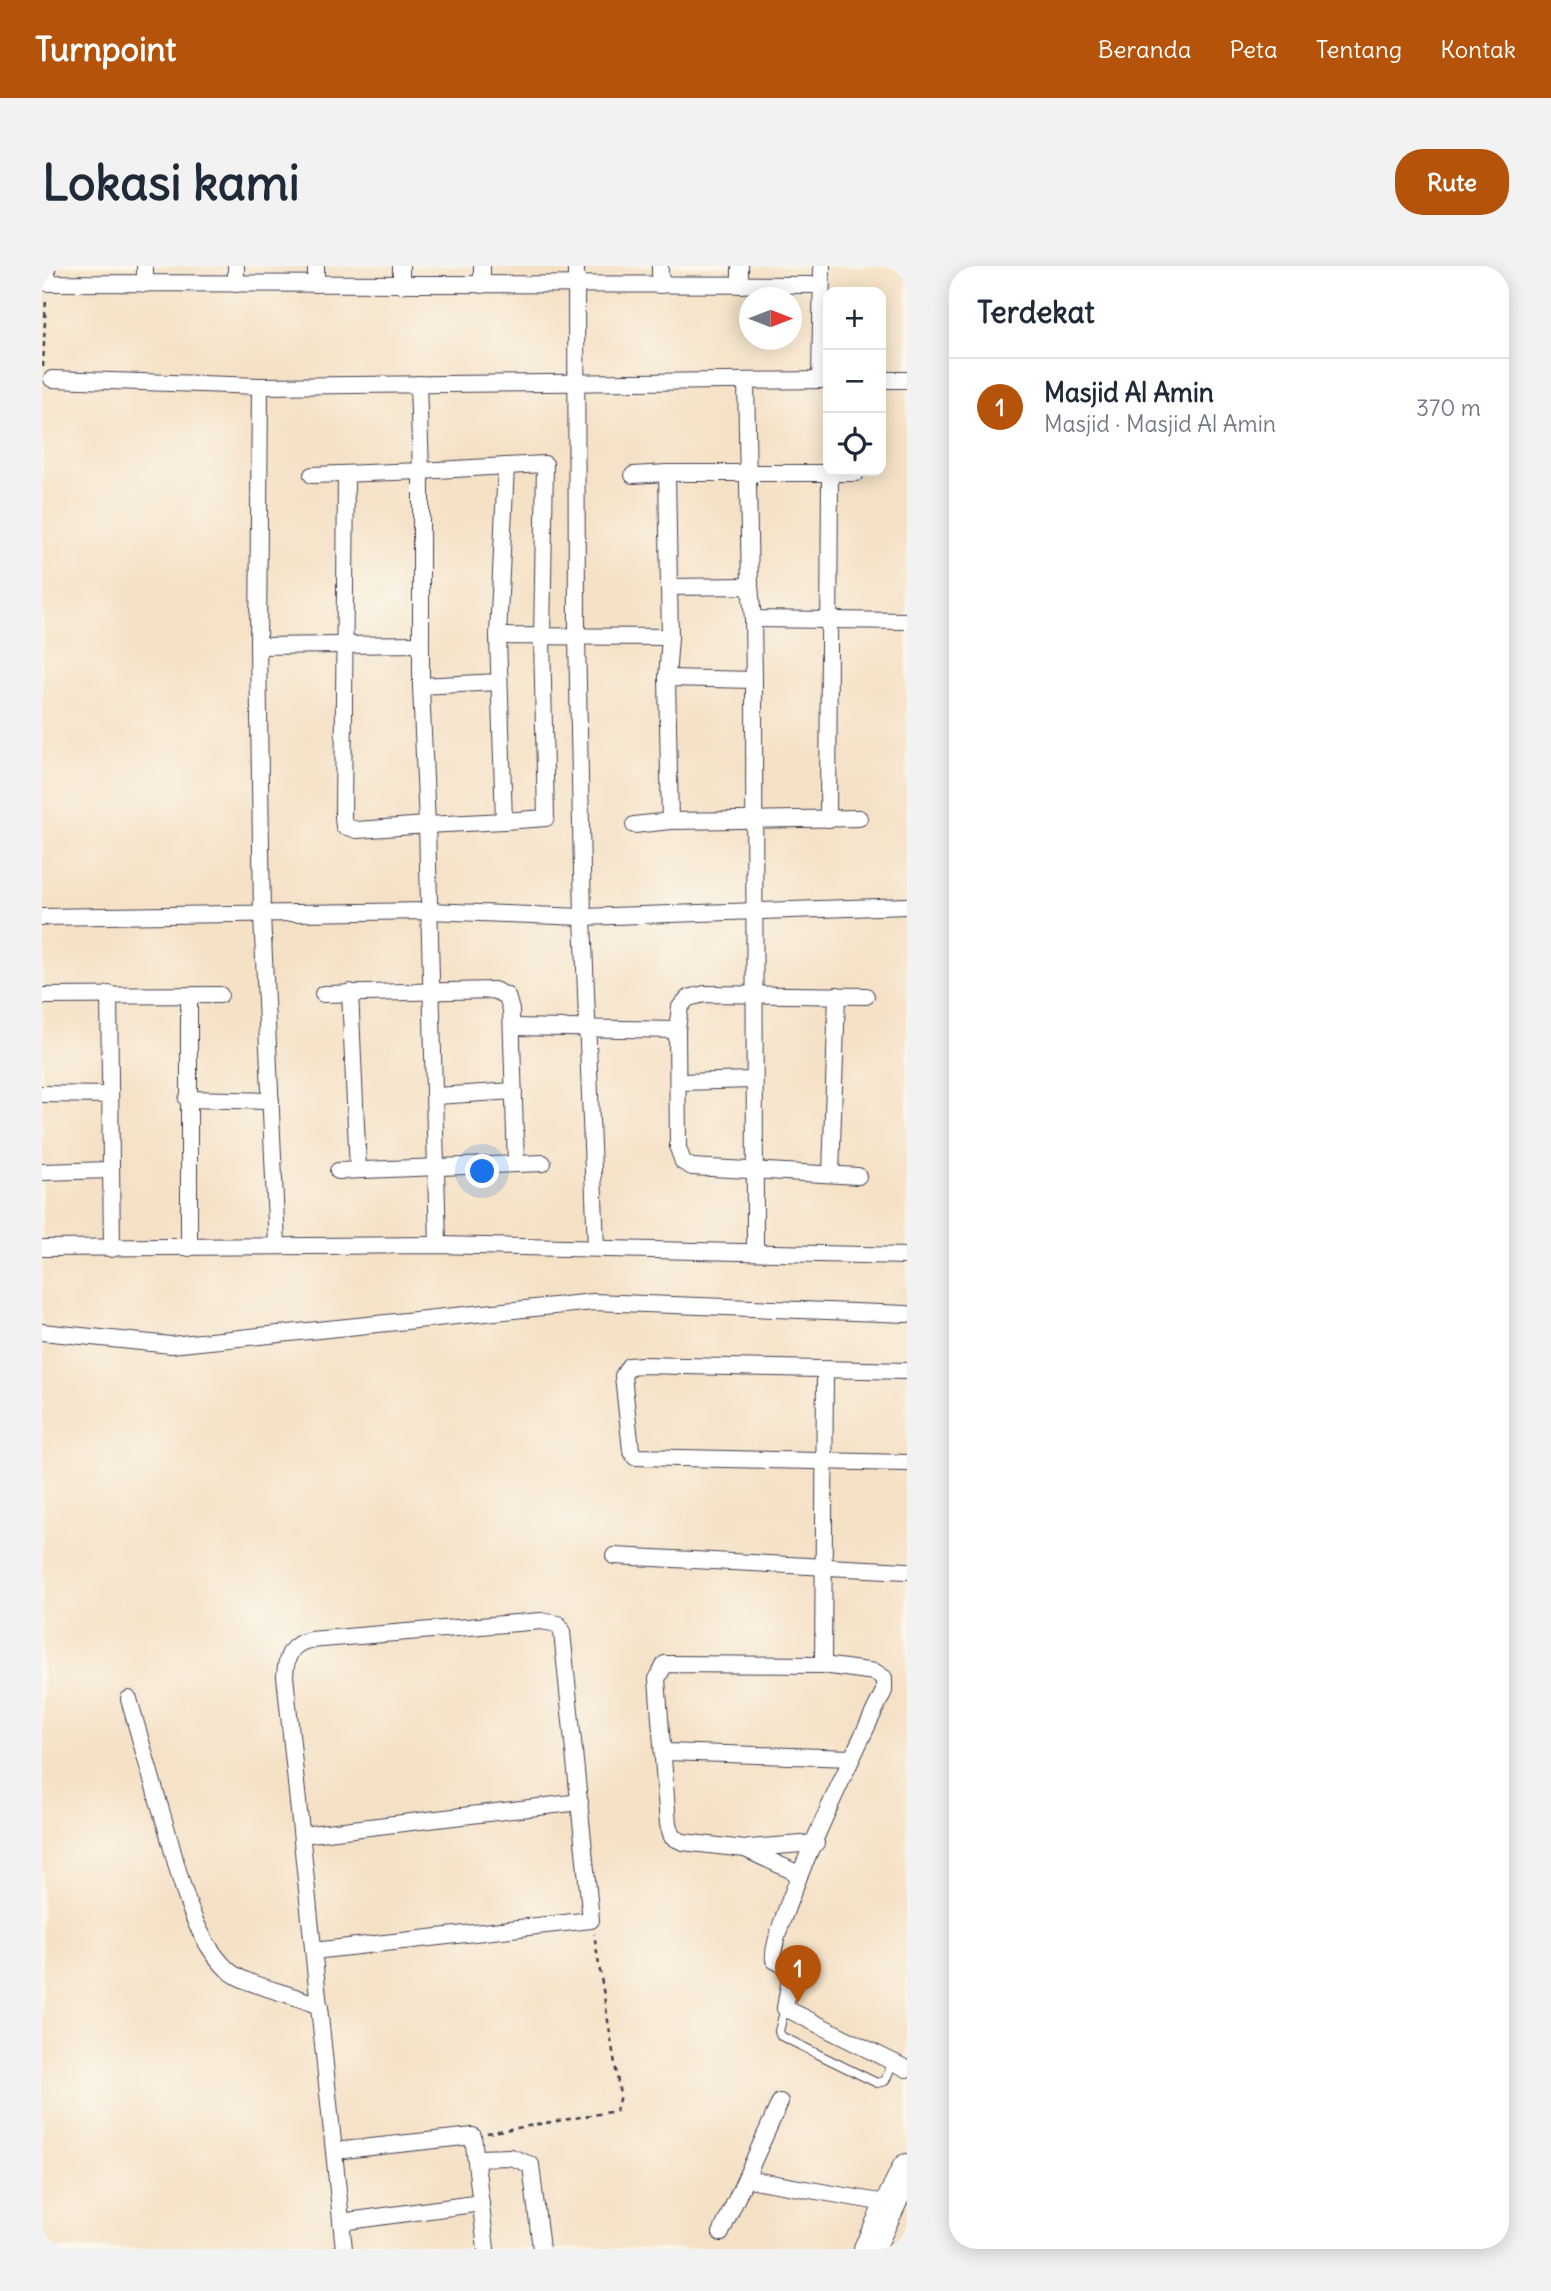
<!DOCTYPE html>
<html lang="id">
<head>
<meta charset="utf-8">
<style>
  body { margin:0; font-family:Delius,sans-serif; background:#f2f2f3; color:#1f2937 }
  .controls { position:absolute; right:21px; top:21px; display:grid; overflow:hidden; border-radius:14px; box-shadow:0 4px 18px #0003 }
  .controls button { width:63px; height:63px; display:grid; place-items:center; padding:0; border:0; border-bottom:2px solid #e0e1e3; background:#fff; color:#1f2937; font:35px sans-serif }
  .compass { position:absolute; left:697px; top:21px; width:63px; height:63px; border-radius:50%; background:#fff; box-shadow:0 4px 18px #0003; rotate:90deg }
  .you { position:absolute; left:441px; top:906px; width:24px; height:24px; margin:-18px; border:5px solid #fff; border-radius:50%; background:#1a73e8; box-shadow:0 0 0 10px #1a73e833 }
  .badge { display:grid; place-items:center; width:46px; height:46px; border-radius:50%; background:#b45309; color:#fff; font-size:23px; font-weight:700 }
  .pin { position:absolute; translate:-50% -58px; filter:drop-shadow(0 2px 4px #0008) }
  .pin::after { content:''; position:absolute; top:37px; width:24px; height:21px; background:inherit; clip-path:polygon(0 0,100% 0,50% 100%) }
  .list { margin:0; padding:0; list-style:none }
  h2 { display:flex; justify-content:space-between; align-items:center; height:91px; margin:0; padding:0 28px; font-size:30px }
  h2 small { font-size:23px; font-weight:400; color:#747a83 }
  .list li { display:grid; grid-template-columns:46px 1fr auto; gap:21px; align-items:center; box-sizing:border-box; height:98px; padding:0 28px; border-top:2px solid #e0e1e3 }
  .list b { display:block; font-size:26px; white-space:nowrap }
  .list p { margin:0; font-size:23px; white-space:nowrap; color:#747a83 }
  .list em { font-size:23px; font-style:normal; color:#747a83 }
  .icon { flex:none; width:38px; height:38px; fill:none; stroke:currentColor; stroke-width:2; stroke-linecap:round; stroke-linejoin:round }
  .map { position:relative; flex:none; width:865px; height:1983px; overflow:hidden; border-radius:28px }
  header { display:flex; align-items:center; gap:42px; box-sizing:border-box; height:98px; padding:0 35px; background:#b45309; color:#fff }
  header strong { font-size:33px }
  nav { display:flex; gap:38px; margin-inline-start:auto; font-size:24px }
  .intro { display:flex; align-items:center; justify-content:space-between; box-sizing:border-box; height:168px; padding:0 42px }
  h1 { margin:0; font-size:49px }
  .button { padding:18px 32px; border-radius:28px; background:#b45309; color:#fff; font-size:24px; font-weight:700 }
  main { display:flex; gap:42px; padding:0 42px }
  aside { flex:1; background:#fff; border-radius:28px; box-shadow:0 4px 18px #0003 }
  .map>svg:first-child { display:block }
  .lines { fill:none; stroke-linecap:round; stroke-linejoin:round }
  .lane-casing { stroke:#423f50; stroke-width:10 }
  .street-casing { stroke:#423f50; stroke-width:18 }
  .highway-casing { stroke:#423f50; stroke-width:32 }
  .path { stroke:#423f50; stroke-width:2.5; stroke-dasharray:5 5; stroke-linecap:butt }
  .lane { stroke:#fff; stroke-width:8 }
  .street { stroke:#fff; stroke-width:16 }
  .highway { stroke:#fff; stroke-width:30 }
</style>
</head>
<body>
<header>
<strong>Turnpoint</strong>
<nav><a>Beranda</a><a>Peta</a><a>Tentang</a><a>Kontak</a></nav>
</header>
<div class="intro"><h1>Lokasi kami</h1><a class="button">Rute</a></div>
<main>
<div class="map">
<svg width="865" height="1983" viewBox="0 0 865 1983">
  <rect width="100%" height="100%" fill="#fbf7ec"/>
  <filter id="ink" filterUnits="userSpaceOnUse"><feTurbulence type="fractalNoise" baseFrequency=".0143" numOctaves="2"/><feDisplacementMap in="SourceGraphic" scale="14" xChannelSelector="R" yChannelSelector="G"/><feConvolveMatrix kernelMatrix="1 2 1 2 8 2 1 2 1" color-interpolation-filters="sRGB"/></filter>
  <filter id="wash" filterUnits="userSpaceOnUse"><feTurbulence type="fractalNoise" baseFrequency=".00686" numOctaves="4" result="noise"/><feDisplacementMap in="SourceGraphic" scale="28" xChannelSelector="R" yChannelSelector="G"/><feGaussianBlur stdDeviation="1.57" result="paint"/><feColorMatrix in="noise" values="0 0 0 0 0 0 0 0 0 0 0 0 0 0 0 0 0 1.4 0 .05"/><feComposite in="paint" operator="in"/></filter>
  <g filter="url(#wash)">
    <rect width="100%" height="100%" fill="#f5e1c6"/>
  </g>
  <g filter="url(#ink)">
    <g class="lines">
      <g class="lane-casing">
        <polyline id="lane" points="743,1742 737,1765 739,1770 835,1817 843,1815 851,1796"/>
      </g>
      <g class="street-casing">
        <g id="street">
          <polyline points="5,0 5,17 779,19"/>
          <polyline points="359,0 359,19"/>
          <polyline points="534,0 535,372 541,651 554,981"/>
          <polyline points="618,0 618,19"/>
          <polyline points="103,18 103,0"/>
          <polyline points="194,18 194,0"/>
          <polyline points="274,18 274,0"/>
          <polyline points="440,19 440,0"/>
          <polyline points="698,19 698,0"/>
          <polyline points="10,113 218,120 786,114"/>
          <polyline points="778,114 780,0"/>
          <polyline points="839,114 865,114"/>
          <polyline points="704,115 708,320"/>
          <polyline points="218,120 216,380 220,648 235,979"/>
          <polyline points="304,208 301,551 302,560 315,564 385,559 396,979"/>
          <polyline points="270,209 379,205 376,118"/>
          <polyline points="591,209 625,207"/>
          <polyline points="627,321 625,207 814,207"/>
          <polyline points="456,370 462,555 385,559 379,420 379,205 464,200 456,370 628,371 627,321 708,320 711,353 865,355"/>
          <polyline points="628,371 625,412 712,414 711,353"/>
          <polyline points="216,380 379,378"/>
          <polyline points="625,412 628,555 817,552"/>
          <polyline points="712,414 713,985"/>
          <polyline points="379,420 457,416"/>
          <polyline points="786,553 788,207"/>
          <polyline points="462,555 504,552 500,372 503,198 464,200"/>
          <polyline points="592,559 628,555"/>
          <polyline points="0,651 387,645 541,651 865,640"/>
          <polyline points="308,726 316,904"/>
          <polyline points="67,728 70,983"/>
          <polyline points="281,728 452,724 465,730 469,744 474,898 296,905"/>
          <polyline points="0,730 178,729"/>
          <polyline points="147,730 147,982"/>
          <polyline points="470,761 635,764 638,741 646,732 663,728 824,730"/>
          <polyline points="635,764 636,882 641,896 650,901 816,910"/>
          <polyline points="638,816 711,814"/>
          <polyline points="0,828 66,829"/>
          <polyline points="394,830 472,825"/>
          <polyline points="145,833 229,835"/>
          <polyline points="474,898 501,897"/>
          <polyline points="0,906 68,904"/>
          <polyline points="789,908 795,729"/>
          <polyline points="0,982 396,979 865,990"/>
          <polyline points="0,1066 129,1079 551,1036 865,1048"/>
          <polyline points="865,1105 600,1099 587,1100 581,1110 589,1184 593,1191 865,1197"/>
          <polyline points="572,1290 865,1305"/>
          <polyline points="781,1399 783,1105"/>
          <path d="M 87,1433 C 99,1476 111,1518 124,1561 C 138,1609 148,1667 185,1703 C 202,1720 252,1727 278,1741"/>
          <polyline points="623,1486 810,1492"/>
          <polyline points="260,1569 538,1536"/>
          <polyline points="707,1582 774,1577"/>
          <path d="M 757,1608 L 703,1583 L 641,1576 L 630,1571 L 626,1558 L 615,1413 L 623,1398 L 781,1399 L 833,1406 L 842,1412 L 842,1425 C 824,1462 723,1670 732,1694 L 747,1702 L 749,1707 L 743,1742 L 865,1803"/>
          <path d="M 271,1685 L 549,1654 L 520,1366 L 516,1358 L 499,1355 L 268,1374 C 248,1378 244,1391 243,1410 L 302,1983"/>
          <polyline points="292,1885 431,1870 444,1983"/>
          <polyline points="435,1892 469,1891 489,1899 499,1983"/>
          <polyline points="706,1913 849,1938"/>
          <polyline points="299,1956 439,1937"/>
          <polyline points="679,1967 738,1836"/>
        </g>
      </g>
      <g class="highway-casing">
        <polyline id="highway" points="827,1983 865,1903"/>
      </g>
      <g class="path">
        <polyline points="1,101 4,31"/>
        <polyline points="445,1867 574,1845 578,1829 552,1668"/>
      </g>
      <use href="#lane" class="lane"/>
      <use href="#street" class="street"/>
      <use href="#highway" class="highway"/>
    </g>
  </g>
</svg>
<div class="controls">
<button>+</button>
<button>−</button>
<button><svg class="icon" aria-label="locate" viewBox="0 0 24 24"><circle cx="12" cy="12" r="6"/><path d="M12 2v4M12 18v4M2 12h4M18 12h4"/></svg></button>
</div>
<svg class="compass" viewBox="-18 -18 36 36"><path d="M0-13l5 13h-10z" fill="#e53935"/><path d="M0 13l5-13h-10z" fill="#747a83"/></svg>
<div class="you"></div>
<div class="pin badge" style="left:756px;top:1737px">1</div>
</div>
<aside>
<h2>Terdekat<small></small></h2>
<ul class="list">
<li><span class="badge">1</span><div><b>Masjid Al Amin</b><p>Masjid · Masjid Al Amin</p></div><em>370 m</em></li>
</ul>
</aside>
</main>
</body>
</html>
